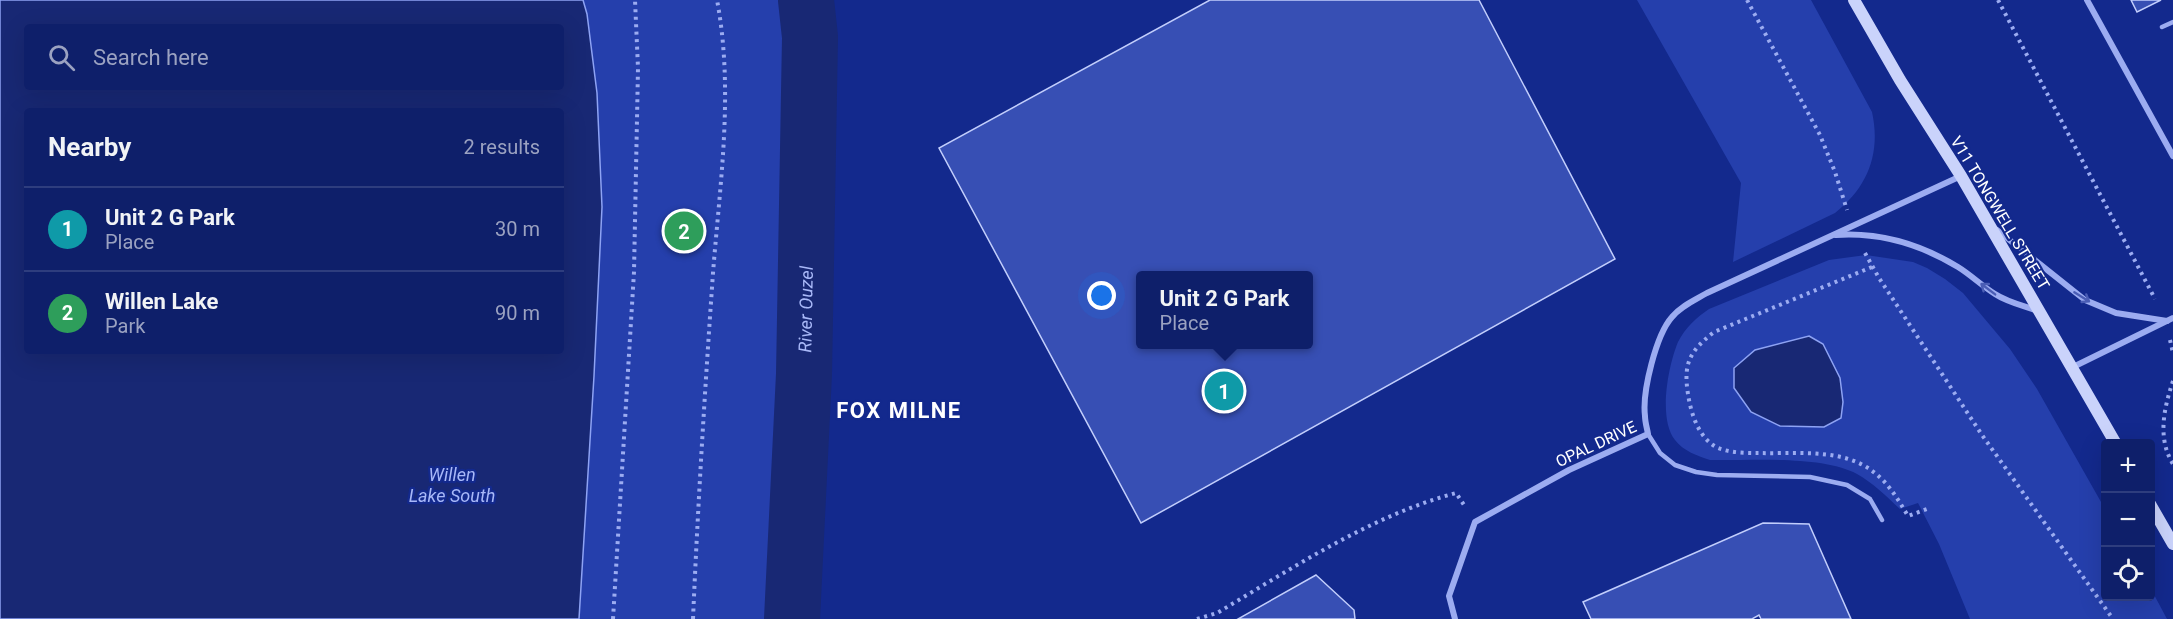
<!DOCTYPE html>
<html lang="en">
<head>
<meta charset="utf-8">
<style>
  body { margin:0; font-family:Roboto,sans-serif; background:#1c2c72; color:#f1f3f6 }
  .controls { position:absolute; right:18px; bottom:18px; display:grid; overflow:hidden; border-radius:6px; box-shadow:0 6px 24px #0002 }
  .controls button { width:54px; height:54px; display:grid; place-items:center; padding:0; border:0; border-bottom:2px solid #2e3d7e; background:#0e1f6a; color:#f1f3f6; font:30px sans-serif }
  .you { position:absolute; left:1102px; top:296px; width:21px; height:21px; margin:-15px; border:4px solid #fff; border-radius:50%; background:#1a73e8; box-shadow:0 0 0 9px #1a73e833 }
  .badge { display:grid; place-items:center; width:39px; height:39px; border-radius:50%; background:#95b2f1; color:#fff; font-size:20px; font-weight:700 }
  .pin { position:absolute; translate:-50% -50%; border:3px solid #fff; box-shadow:0 2px 6px #0006 }
  .popup { position:absolute; left:1136px; top:271px; width:177px; height:78px; box-sizing:border-box; display:grid; place-content:center; border-radius:6px; background:#0e1f6a; filter:drop-shadow(0 2px 4px #0005); font-size:20px; white-space:nowrap; color:#9ba2c1 }
  .popup b { font-size:22px; color:#f1f3f6 }
  .popup::after { content:''; position:absolute; left:50%; top:100%; margin-left:-12px; border:12px solid transparent; border-top-color:#0e1f6a }
  .list { margin:0; padding:0; list-style:none }
  h2 { display:flex; justify-content:space-between; align-items:center; height:78px; margin:0; padding:0 24px; font-size:26px }
  h2 small { font-size:20px; font-weight:400; color:#9ba2c1 }
  .list li { display:grid; grid-template-columns:39px 1fr auto; gap:18px; align-items:center; box-sizing:border-box; height:84px; padding:0 24px; border-top:2px solid #2e3d7e }
  .list b { display:block; font-size:22px; white-space:nowrap }
  .list p { margin:0; font-size:20px; white-space:nowrap; color:#9ba2c1 }
  .list em { font-size:20px; font-style:normal; color:#9ba2c1 }
  .icon { flex:none; width:33px; height:33px; fill:none; stroke:currentColor; stroke-width:2; stroke-linecap:round; stroke-linejoin:round }
  .map { position:relative; flex:none; width:2173px; height:619px; overflow:hidden }
  .search { position:absolute; background:#0e1f6a; box-shadow:0 6px 24px #0002; left:24px; top:24px; width:540px; height:66px; display:flex; align-items:center; gap:15px; box-sizing:border-box; padding:0 21px; border-radius:6px; color:#9ba2c1; font-size:22px }
  .panel { position:absolute; background:#0e1f6a; box-shadow:0 6px 24px #0002; left:24px; top:108px; width:540px; height:246px; border-radius:6px }
  .map>svg:first-child { display:block }
  .green { fill:#253fac; fill-rule:evenodd }
  .water { fill:#182874; stroke:#8ea3f4; stroke-width:1.5; fill-rule:evenodd }
  .lines { fill:none; stroke-linecap:round; stroke-linejoin:round }
  .river { stroke:#182874; stroke-width:56 }
  .building { fill:#374fb4; stroke:#c2cefc; stroke-width:1.5; fill-rule:evenodd }
  .path { stroke:#9cacf1; stroke-width:4; stroke-dasharray:3 4.5; stroke-linecap:butt }
  .lane { stroke:#9cacf1; stroke-width:4.5 }
  .street { stroke:#9cacf1; stroke-width:6 }
  .secondary { stroke:#cad3fb; stroke-width:12 }
  .oneway { stroke:#4a5db5 }
  .labels { text-anchor:middle; dominant-baseline:central; stroke-width:4.5; stroke-linejoin:round; paint-order:stroke }
  .street-label { font-size:16px; fill:#fff; stroke:#13298d }
  .water-label { font-size:18px; font-style:italic; fill:#a8b8f8; stroke:#13298d }
  .district-label { font-size:22px; font-weight:bold; letter-spacing:1.5px; fill:#fff; stroke:#13298d }
</style>
</head>
<body>
<div class="map">
<svg width="2173" height="619" viewBox="0 0 2173 619">
  <rect width="100%" height="100%" fill="#13298d"/>
  <g class="green">
    <path d="M 0,0 L 806,0 L 810,37 L 804,374 L 793,619 L 0,619 ZM 27,27 L 561,27 L 561,87 L 27,87 ZM 27,111 L 561,111 L 561,351 L 27,351 Z"/>
    <path d="M 1637,0 L 1811,0 L 1872,112 C 1881,153 1868,187 1835,213 L 1733,262 L 1741,183 Z"/>
    <path d="M 1866,255 L 1913,262 L 1927,268 L 1945,279 L 1963,293 L 2010,349 L 2037,389 L 2105,509 L 2106,596 L 2150,596 L 2151,589 L 2167,619 L 1970,619 L 1939,544 L 1918,503 L 1900,509 C 1886,496 1873,483 1857,474 C 1822,455 1751,461 1710,460 C 1698,456 1683,451 1675,440 C 1658,419 1668,366 1678,342 C 1685,328 1697,317 1709,309 L 1829,260 Z"/>
  </g>
  <g class="water">
    <path d="M 0,0 L 583,0 L 587,14 L 597,93 L 602,207 L 594,376 L 579,619 L 0,619 ZM 27,27 L 561,27 L 561,87 L 27,87 ZM 27,111 L 561,111 L 561,351 L 27,351 Z"/>
    <polygon points="1809,336 1823,344 1840,378 1843,402 1841,418 1824,427 1780,426 1751,412 1734,388 1734,368 1755,350"/>
  </g>
  <g class="lines">
    <path class="river" id="s1" d="M 792,619 L 804,374 L 810,37 L 806,0"/>
  </g>
  <g class="building">
    <path d="M 1210,0 L 1479,0 L 1615,259 L 1141,523 L 939,148 ZM 1140,276 L 1308,276 L 1308,344 L 1140,344 Z"/>
    <polygon points="2131,0 2161,0 2137,12"/>
    <polygon points="1763,523 1809,524 1851,619 1761,619 1759,615 1752,619 1591,619 1583,602"/>
    <polygon points="1316,575 1354,610 1355,619 1238,619"/>
  </g>
  <g class="lines">
    <g class="path">
      <polyline points="1747,0 1820,135 1835,172 1847,210"/>
      <polyline points="1998,0 2155,299"/>
      <polyline points="1865,253 1879,278 1982,435 2113,619"/>
      <path d="M 1872,267 L 1714,332 C 1690,351 1683,363 1688,394 C 1691,414 1699,439 1718,448 C 1731,453 1746,453 1759,453 C 1792,454 1833,449 1863,465 C 1885,477 1896,496 1908,516 L 1927,509"/>
      <polyline points="2170,340 2173,353"/>
      <path d="M 2173,381 C 2164,408 2157,438 2173,464"/>
      <polyline points="613,619 634,272 638,68 635,0"/>
      <path d="M 693,619 C 698,503 705,388 713,273 C 720,183 734,90 717,0"/>
      <path d="M 1197,619 L 1217,613 C 1293,568 1370,516 1456,493 L 1466,508"/>
    </g>
    <g class="lane">
      <polyline points="2162,27 2173,22"/>
      <polyline points="1648,434 1660,453 1675,465 1696,472 1717,475 1810,477 1847,485 1870,499 1882,520"/>
    </g>
    <g class="street">
      <polyline points="2087,0 2173,156"/>
      <polyline points="1997,230 2085,300 2116,313 2167,321"/>
      <path d="M 1836,235 C 1880,232 1920,244 1958,267 C 1971,275 1982,286 1995,294 C 2007,302 2024,306 2038,311"/>
      <polyline points="2073,367 2173,318"/>
      <path d="M 1455,619 L 1449,596 L 1475,522 L 1569,470 L 1648,434 C 1647,428 1645,422 1645,416 C 1642,392 1656,335 1672,317 C 1681,306 1695,300 1707,293 L 1961,176"/>
    </g>
    <g class="secondary">
      <polyline points="1854,0 1900,80 1961,176 2116,444"/>
      <polyline points="2150,504 2173,544"/>
    </g>
  </g>
  <defs><path id="oneway-shaft" d="M-6 0H5M1.5-3L5.5 0L1.5 3" fill="none" stroke-width="1.6" stroke-linecap="round" stroke-linejoin="round" transform="scale(1.5)"/></defs>
  <g class="oneway">
    <use href="#oneway-shaft" transform="translate(1988 289) rotate(-143)"/>
    <use href="#oneway-shaft" transform="translate(2082 297) rotate(32)"/>
  </g>
  <g class="labels">
    <g class="street-label">
      <text transform="translate(2000 213) rotate(59)">V11 TONGWELL STREET</text>
      <text transform="translate(1596 444) rotate(-25)">OPAL DRIVE</text>
    </g>
    <g class="water-label">
      <text stroke="none"><textPath href="#s1" startOffset="310">River Ouzel</textPath></text>
      <text x="452" y="474">Willen<tspan x="452" dy="21">Lake South</tspan></text>
    </g>
    <g class="district-label">
      <text x="899" y="410">FOX MILNE</text>
    </g>
  </g>
</svg>
<div class="controls">
<button>+</button>
<button>−</button>
<button><svg class="icon" aria-label="locate" viewBox="0 0 24 24"><circle cx="12" cy="12" r="6"/><path d="M12 2v4M12 18v4M2 12h4M18 12h4"/></svg></button>
</div>
<div class="you"></div>
<div class="pin badge" style="left:1224px;top:391px;background:#0f9aa8">1</div>
<div class="popup"><b>Unit 2 G Park</b>Place</div>
<div class="pin badge" style="left:684px;top:231px;background:#2e9e5b">2</div>
<div class="search"><svg class="icon" aria-label="search" viewBox="0 0 24 24"><circle cx="10" cy="10" r="6"/><path d="M15 15l6 6"/></svg>Search here</div>
<section class="panel">
<h2>Nearby<small>2 results</small></h2>
<ul class="list">
<li><span class="badge" style="background:#0f9aa8">1</span><div><b>Unit 2 G Park</b><p>Place</p></div><em>30 m</em></li>
<li><span class="badge" style="background:#2e9e5b">2</span><div><b>Willen Lake</b><p>Park</p></div><em>90 m</em></li>
</ul>
</section>
</div>
</body>
</html>
